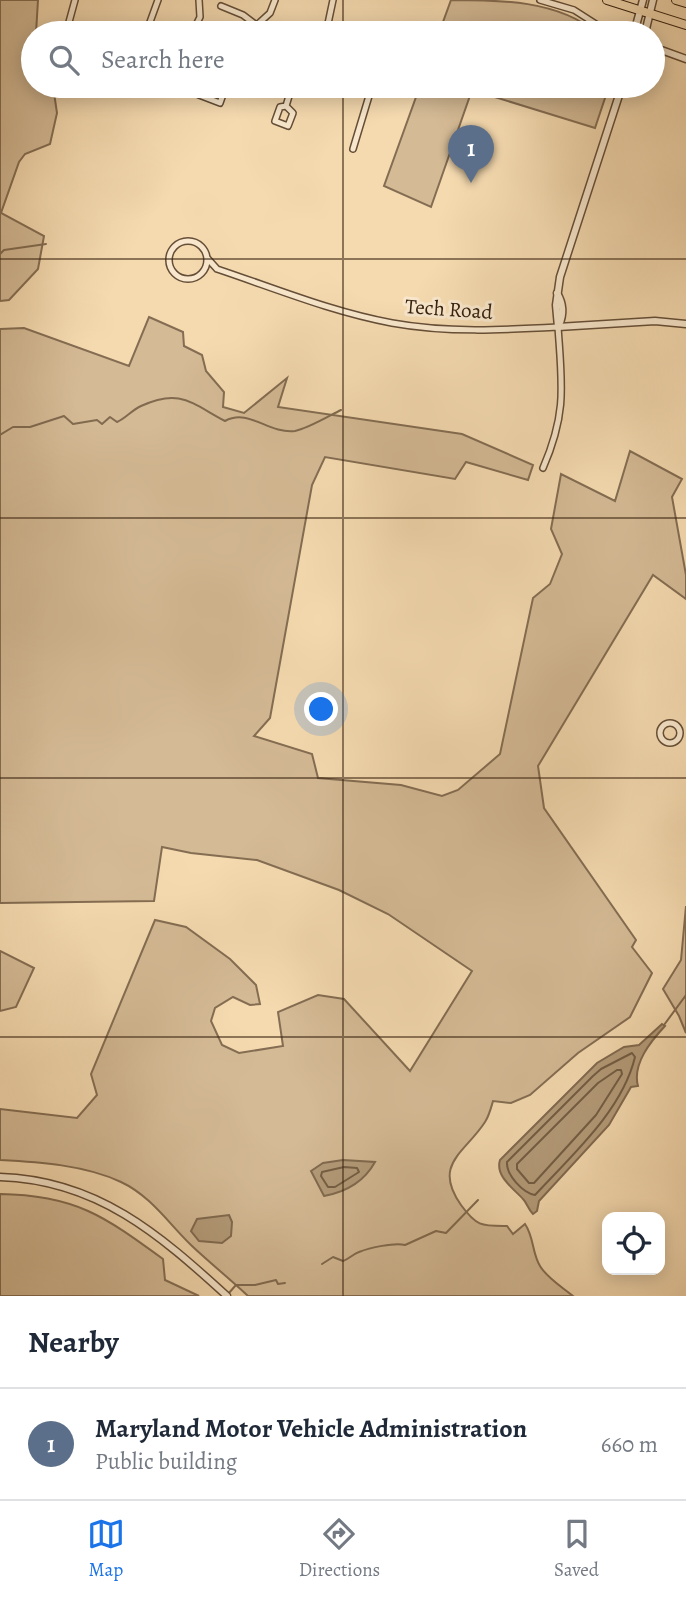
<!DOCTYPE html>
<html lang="en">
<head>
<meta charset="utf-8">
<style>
  body { margin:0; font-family:Alegreya,serif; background:#f6f6f7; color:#1f2937 }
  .controls { position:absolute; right:21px; bottom:21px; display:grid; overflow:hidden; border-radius:14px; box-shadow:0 4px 18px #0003 }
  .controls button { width:63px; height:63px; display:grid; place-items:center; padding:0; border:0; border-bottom:2px solid #e0e1e3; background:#fff; color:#1f2937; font:35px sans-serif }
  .you { position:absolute; left:322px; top:710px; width:24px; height:24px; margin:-18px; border:5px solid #fff; border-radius:50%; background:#1a73e8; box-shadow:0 0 0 10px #1a73e833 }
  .badge { display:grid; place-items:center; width:46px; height:46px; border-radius:50%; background:#1a73e8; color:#fff; font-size:23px; font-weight:700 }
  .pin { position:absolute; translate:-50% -58px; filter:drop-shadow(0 2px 4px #0008) }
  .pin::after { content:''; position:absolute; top:37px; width:24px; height:21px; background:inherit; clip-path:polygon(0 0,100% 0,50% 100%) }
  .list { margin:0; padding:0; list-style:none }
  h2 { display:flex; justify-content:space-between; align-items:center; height:91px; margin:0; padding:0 28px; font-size:30px }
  h2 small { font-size:23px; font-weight:400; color:#747a83 }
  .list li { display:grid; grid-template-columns:46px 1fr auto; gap:21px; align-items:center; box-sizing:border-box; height:112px; padding:0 28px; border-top:2px solid #e0e1e3 }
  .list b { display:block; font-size:26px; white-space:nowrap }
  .list p { margin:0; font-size:23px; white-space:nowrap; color:#747a83 }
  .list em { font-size:23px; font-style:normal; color:#747a83 }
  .icon { flex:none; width:38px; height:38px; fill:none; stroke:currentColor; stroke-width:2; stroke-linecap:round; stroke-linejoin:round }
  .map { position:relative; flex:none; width:686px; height:1296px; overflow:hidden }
  .search { position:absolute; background:#fff; box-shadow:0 4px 18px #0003; left:21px; right:21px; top:21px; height:77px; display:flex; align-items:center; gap:18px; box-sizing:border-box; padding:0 24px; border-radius:38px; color:#747a83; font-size:26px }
  .sheet { height:203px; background:#fff }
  nav { display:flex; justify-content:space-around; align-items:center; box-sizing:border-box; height:98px; border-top:2px solid #e0e1e3; background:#fff; font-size:19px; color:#747a83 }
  nav a { display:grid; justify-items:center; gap:4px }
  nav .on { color:#1a73e8 }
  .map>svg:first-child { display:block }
  .green { fill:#d4ba95; stroke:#846d52; stroke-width:2 }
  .water { fill:#b49b79; stroke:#816a4f; stroke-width:2 }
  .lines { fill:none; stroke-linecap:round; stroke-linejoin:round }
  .shore { stroke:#745e44; stroke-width:2 }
  .stream { stroke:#816a4f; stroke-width:2 }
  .minor-casing { stroke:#654e37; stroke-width:8 }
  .tertiary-casing { stroke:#654e37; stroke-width:9 }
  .trunk-casing { stroke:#35200f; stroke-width:10 }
  .minor { stroke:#f8e7cc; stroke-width:5 }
  .tertiary { stroke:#f8e7cc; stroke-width:6 }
  .trunk { stroke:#f5dab0; stroke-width:8 }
  .grid { fill:none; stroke:#35200f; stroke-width:2; stroke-opacity:0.55 }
  .labels { text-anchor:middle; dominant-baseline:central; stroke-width:6; stroke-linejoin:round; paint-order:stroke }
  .street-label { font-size:21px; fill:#35200f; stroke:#f8e7cc }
</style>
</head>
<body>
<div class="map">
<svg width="686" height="1296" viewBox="0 0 686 1296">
  <rect width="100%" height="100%" fill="#f5dab0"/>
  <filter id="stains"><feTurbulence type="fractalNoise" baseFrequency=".00286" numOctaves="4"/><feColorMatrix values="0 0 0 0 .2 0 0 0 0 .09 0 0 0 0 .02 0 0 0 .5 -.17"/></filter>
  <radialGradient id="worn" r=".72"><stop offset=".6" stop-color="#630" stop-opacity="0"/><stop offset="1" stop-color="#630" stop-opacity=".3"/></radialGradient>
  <g class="green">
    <polygon points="0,0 38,0 36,33 33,33 33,86 53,86 57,113 50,144 25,154 19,162 1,213 44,236 38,269 9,300 0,301"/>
    <path d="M 451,0 C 500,0 558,0 597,33 L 439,33 Z"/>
    <polygon points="420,86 609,86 595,128 472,90 431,207 384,186"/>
    <path d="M 149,317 L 183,332 L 184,346 L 202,355 L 206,371 L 224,392 L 223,407 L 244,413 L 287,378 L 278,407 L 462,434 L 533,465 L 528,480 L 466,462 L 455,479 L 325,457 L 312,485 L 270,718 L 254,736 L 312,754 L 318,778 L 401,785 L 442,796 L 458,790 L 500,754 L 533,598 L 550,584 L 562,554 L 551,529 L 561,474 L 615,501 L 630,451 L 682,479 L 672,497 L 686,575 L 686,599 L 653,575 L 538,766 L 544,808 L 636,940 L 632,947 L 652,973 L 630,1017 L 578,1053 L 530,1095 L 511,1103 L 493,1101 C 491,1108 489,1116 485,1122 C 465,1153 432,1164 461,1205 C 477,1227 482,1226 507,1226 L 513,1234 L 525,1224 C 534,1237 532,1253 540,1266 C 547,1278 562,1287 573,1296 L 248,1296 C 230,1279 210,1263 192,1246 C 169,1224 151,1196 121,1182 C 85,1165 39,1162 0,1160 L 0,1109 L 77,1118 L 97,1095 L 91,1074 L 155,920 L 186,927 L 230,959 L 256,985 L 260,1004 L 250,1005 L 233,997 L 215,1008 L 211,1021 L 222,1045 L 239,1053 L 283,1046 L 278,1012 L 318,995 L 344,999 L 410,1071 L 472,971 L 388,914 L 339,890 L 257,860 L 191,853 L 162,847 L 154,901 L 0,903 L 0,329 L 24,328 L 129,366 Z"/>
    <polygon points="686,906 686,1033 679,1016 663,989 681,960"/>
    <polygon points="0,951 34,968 16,1007 0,1011"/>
    <path d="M 0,1194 C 75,1195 104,1216 163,1259 L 165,1280 L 199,1296 L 0,1296 Z"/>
  </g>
  <g class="water">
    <path d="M 662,1024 L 665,1026 C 651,1041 632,1064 638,1086 L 631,1087 L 609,1125 L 539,1201 L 537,1211 L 533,1214 C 528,1209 527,1203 523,1199 C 513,1188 495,1176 500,1160 L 597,1063 L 624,1047 L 639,1045 Z"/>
    <path d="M 343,1160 L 375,1162 C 364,1182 346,1192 324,1196 L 311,1171 L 323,1163 Z"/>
    <polygon points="229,1215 232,1222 231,1236 222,1243 199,1241 191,1231 197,1219"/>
  </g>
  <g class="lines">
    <g class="shore">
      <path d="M 632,1053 L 635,1057 C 622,1111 572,1155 535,1195 C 523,1193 506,1175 507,1162 L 593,1076 L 601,1069 Z"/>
      <polygon points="617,1070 621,1070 622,1074 596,1115 534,1183 529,1183 517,1169 517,1164 598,1083"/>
      <polygon points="344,1167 357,1168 359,1172 335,1187 328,1187 321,1176 322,1172"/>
    </g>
    <g class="stream">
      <polyline points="0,254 4,250 46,244"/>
      <path d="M 0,435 L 13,427 L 30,427 L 64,416 L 73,424 L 97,420 L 102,424 L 110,417 L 117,422 C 126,418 132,410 141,406 C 180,388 191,403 225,421 C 249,408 268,434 295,431 C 307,429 329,416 341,410"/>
      <polyline points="664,1025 686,995"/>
      <path d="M 322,1264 L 333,1257 L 343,1261 C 349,1259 353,1254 359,1252 C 369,1248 395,1242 405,1245 L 436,1231 L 446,1233 L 478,1200"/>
      <polyline points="228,1294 236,1285 255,1285 276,1280 278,1284 285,1283"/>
    </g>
    <g class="minor-casing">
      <g id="minor">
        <polyline points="540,0 574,10 610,33"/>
        <polyline points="221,6 243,15 267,33"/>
        <polyline points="66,33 75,0"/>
        <polyline points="146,33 158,0"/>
        <polyline points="192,33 200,17 199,0"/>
        <polyline points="248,33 270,13 275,0"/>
        <polyline points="326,33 333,0"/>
        <polyline points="203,86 199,95 220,103 226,86"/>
        <polyline points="206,86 223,93"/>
        <polyline points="286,106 293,113 288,126 275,121 280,107 286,106 292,86"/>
        <polyline points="353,149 372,86"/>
        <circle cx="188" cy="260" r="19"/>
        <path d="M 208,259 L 217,269 C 274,288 332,312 392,323 C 447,333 503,330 558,327 C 562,385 567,413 543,468"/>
        <circle cx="670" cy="733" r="10"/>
      </g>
    </g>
    <g class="tertiary-casing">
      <g id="tertiary">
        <polyline points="634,33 643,0"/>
        <polyline points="645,33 653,0"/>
        <polyline points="653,47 686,59"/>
        <path d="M 557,293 C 563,303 564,314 559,325"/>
        <polyline points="558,327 556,305 560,277 622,86"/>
        <polyline points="558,327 655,321 686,324"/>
        <path d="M 0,1177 C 97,1180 159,1234 227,1296"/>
      </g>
    </g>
    <g class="trunk-casing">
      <g id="trunk">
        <polyline points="607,0 686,25"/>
        <polyline points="676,0 686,3"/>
      </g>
    </g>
    <use href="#minor" class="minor"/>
    <use href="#tertiary" class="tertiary"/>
    <use href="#trunk" class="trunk"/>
  </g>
  <path class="grid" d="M 343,0 L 343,33M 343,86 L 343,1296M 0,259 L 686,259M 0,518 L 686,518M 0,778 L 686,778M 0,1037 L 686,1037"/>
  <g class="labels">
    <g class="street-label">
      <text transform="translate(449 309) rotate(4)">Tech Road</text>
    </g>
  </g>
  <rect width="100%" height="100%" filter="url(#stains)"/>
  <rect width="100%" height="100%" fill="url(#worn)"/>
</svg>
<div class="controls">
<button><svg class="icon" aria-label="locate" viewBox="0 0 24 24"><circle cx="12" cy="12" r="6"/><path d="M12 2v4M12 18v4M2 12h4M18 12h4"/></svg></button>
</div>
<div class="you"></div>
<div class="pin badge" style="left:471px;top:183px;background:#5c6f8a">1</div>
<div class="search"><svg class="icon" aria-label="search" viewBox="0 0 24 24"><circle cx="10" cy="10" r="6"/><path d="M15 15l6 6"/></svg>Search here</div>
</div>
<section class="sheet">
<h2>Nearby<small></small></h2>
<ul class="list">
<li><span class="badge" style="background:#5c6f8a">1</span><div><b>Maryland Motor Vehicle Administration</b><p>Public building</p></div><em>660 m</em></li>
</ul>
</section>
<nav>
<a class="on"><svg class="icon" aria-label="map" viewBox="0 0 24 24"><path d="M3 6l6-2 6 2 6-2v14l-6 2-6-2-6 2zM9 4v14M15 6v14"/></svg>Map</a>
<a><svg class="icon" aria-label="directions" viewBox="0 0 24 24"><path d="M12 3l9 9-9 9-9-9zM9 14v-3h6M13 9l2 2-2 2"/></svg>Directions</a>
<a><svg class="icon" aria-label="saved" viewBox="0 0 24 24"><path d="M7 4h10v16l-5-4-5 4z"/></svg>Saved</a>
</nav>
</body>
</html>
